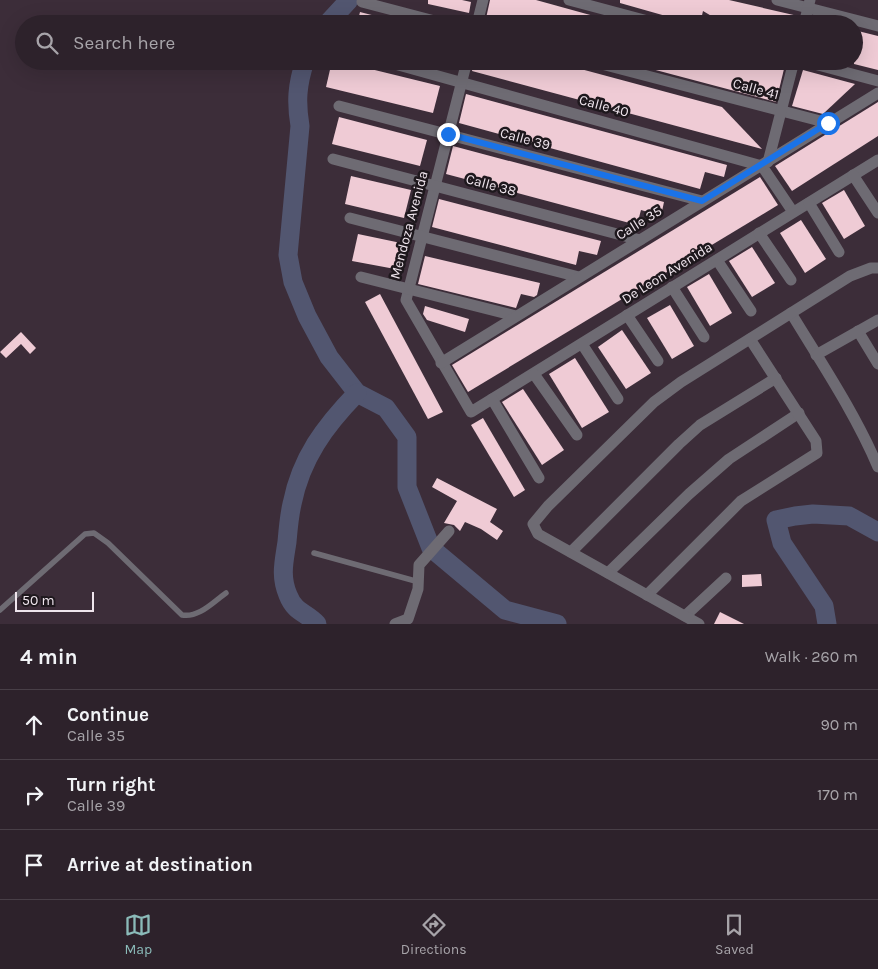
<!DOCTYPE html>
<html lang="en">
<head>
<meta charset="utf-8">
<style>
  body { margin:0; font-family:Karla,sans-serif; background:#352a33; color:#f1f3f6 }
  .scale { position:absolute; left:15px; bottom:12px; width:79px; box-sizing:border-box; padding-left:5px; border:2px solid #efe5ed; border-top:0; font-size:14px; line-height:18px; white-space:nowrap; color:#efe5ed; -webkit-text-stroke:4px #1e181d; paint-order:stroke }
  .stop { position:absolute; width:15px; height:15px; margin:-11px; border:4px solid #1a73e8; border-radius:50%; background:#fff }
  .stop.end { background:#1a73e8; border-color:#fff; box-shadow:0 1px 5px #0008 }
  .list { margin:0; padding:0; list-style:none }
  h2 { display:flex; justify-content:space-between; align-items:center; height:65px; margin:0; padding:0 20px; font-size:21px }
  h2 small { font-size:16px; font-weight:400; color:#a7a4a9 }
  .list li { display:grid; grid-template-columns:32px 1fr auto; gap:15px; align-items:center; box-sizing:border-box; height:70px; padding:0 20px; border-top:1px solid #483f47 }
  .list b { display:block; font-size:19px; white-space:nowrap }
  .list p { margin:0; font-size:16px; white-space:nowrap; color:#a7a4a9 }
  .list em { font-size:16px; font-style:normal; color:#a7a4a9 }
  .icon { flex:none; width:28px; height:28px; fill:none; stroke:currentColor; stroke-width:2; stroke-linecap:round; stroke-linejoin:round }
  .map { position:relative; flex:none; width:878px; height:624px; overflow:hidden }
  .search { position:absolute; background:#2d222b; box-shadow:0 5px 20px #0002; left:15px; right:15px; top:15px; height:55px; display:flex; align-items:center; gap:12px; box-sizing:border-box; padding:0 18px; border-radius:28px; color:#a7a4a9; font-size:19px }
  .sheet { height:275px; background:#2d222b }
  nav { display:flex; justify-content:space-around; align-items:center; box-sizing:border-box; height:70px; border-top:1px solid #483f47; background:#2d222b; font-size:14px; color:#a7a4a9 }
  nav a { display:grid; justify-items:center; gap:2px }
  nav .on { color:#8bbbb9 }
  .map>svg:first-child { display:block }
  .lines { fill:none; stroke-linecap:round; stroke-linejoin:round }
  .river { stroke:#525670; stroke-width:19 }
  .building { fill:#efcbd5 }
  .lane { stroke:#6e6b73; stroke-width:5.5 }
  .street { stroke:#6e6b73; stroke-width:11 }
  .route { stroke:#1a73e8; stroke-width:6 }
  .labels { text-anchor:middle; dominant-baseline:central; stroke-width:5; stroke-linejoin:round; paint-order:stroke }
  .street-label { font-size:14px; fill:#efe5ed; stroke:#1e181d }
</style>
</head>
<body>
<div class="map">
<svg width="878" height="624" viewBox="0 0 878 624">
  <rect width="100%" height="100%" fill="#3c2d39"/>
  <g class="lines">
    <g class="river">
      <polyline points="327,24 349,0"/>
      <path d="M 305,61 C 297,85 296,102 300,126 L 288,255 L 293,282 L 307,316 L 329,357 L 357,393 L 386,408 L 407,437 L 407,487 L 431,548 L 505,610 L 557,624"/>
      <path d="M 317,624 C 306,612 295,613 288,595 C 280,576 284,562 287,542 C 288,530 289,517 292,504 C 301,458 325,426 357,393"/>
      <polyline points="827,624 824,606 782,543 776,520 795,516 813,514 849,516 878,532"/>
    </g>
  </g>
  <g class="building">
    <polygon points="428,0 462,0 471,2 469,13 428,4"/>
    <polygon points="490,0 536,0 612,21 612,24 489,24 485,23"/>
    <polygon points="620,0 729,0 798,16 796,24 725,24 703,11 700,24 694,24 620,3"/>
    <polygon points="360,12 395,21 395,24 357,24"/>
    <polygon points="854,30 878,36 878,70 854,64"/>
    <polygon points="332,61 338,61 440,86 433,113 326,87"/>
    <polygon points="474,61 551,61 722,107 762,149 472,71"/>
    <polygon points="633,61 757,61 784,69 776,102 633,64"/>
    <polygon points="803,70 855,84 823,114 792,106"/>
    <polygon points="466,94 727,165 724,177 705,172 700,189 459,123"/>
    <polygon points="878,102 878,136 792,191 775,166"/>
    <polygon points="339,117 427,140 420,166 332,144"/>
    <polygon points="453,146 664,202 661,216 641,210 637,225 446,174"/>
    <polygon points="351,176 411,190 404,218 345,204"/>
    <polygon points="760,177 778,205 468,392 452,365"/>
    <polygon points="844,190 865,226 844,239 822,203"/>
    <polygon points="439,199 601,241 597,255 579,251 576,265 432,227"/>
    <polygon points="801,220 826,259 805,273 780,233"/>
    <polygon points="358,234 401,243 395,269 352,261"/>
    <polygon points="752,247 775,283 752,297 729,261"/>
    <polygon points="425,256 540,283 537,295 534,297 521,294 516,308 418,284"/>
    <polygon points="709,274 732,313 710,326 687,287"/>
    <polygon points="380,294 443,412 428,419 365,302"/>
    <polygon points="670,305 694,346 672,359 647,318"/>
    <polygon points="425,306 469,319 465,332 427,320 423,314"/>
    <polygon points="622,330 651,373 626,389 598,347"/>
    <polygon points="21,332 36,348 30,354 21,344 6,358 0,352"/>
    <polygon points="575,358 609,412 582,428 549,374"/>
    <polygon points="523,389 564,450 542,465 502,402"/>
    <polygon points="483,418 525,490 514,497 471,425"/>
    <polygon points="437,478 497,509 490,522 503,531 497,540 481,529 465,522 460,531 454,525 444,523 457,501 432,487"/>
    <polygon points="761,574 762,586 742,587 742,575"/>
    <polygon points="720,612 744,624 714,624"/>
  </g>
  <g class="lines">
    <g class="lane">
      <polyline points="314,553 419,582"/>
      <path d="M 0,610 L 85,534 L 94,533 L 108,543 L 182,615 C 199,618 213,602 226,593"/>
    </g>
    <g class="street">
      <polyline points="569,0 659,24"/>
      <polyline points="777,0 878,26"/>
      <polyline points="362,2 446,24"/>
      <polyline points="477,24 483,0"/>
      <polyline points="804,24 810,0"/>
      <polyline points="384,61 762,166 793,212"/>
      <polyline points="467,61 406,300 471,412 878,160"/>
      <polyline points="590,61 828,123"/>
      <polyline points="803,61 878,81"/>
      <polyline points="339,106 702,201"/>
      <polyline points="333,159 640,240"/>
      <polyline points="768,162 794,61"/>
      <polyline points="853,175 878,213"/>
      <polyline points="809,203 839,252"/>
      <polyline points="350,218 579,277"/>
      <polyline points="759,233 791,280"/>
      <polyline points="717,260 751,311"/>
      <polyline points="361,277 516,316"/>
      <polyline points="672,287 704,337"/>
      <path d="M 791,313 C 822,364 855,413 878,467"/>
      <polyline points="627,315 658,361"/>
      <polyline points="858,331 878,364"/>
      <polyline points="582,344 618,399"/>
      <polyline points="816,355 878,320"/>
      <polyline points="441,363 878,93"/>
      <polyline points="534,374 577,435"/>
      <polyline points="492,399 539,478"/>
      <polyline points="571,552 679,444 700,425 776,378"/>
      <polyline points="608,573 689,494 729,459 799,413"/>
      <polyline points="647,595 741,501 817,453 816,441 750,339"/>
      <polyline points="685,616 726,578"/>
      <polyline points="395,624 408,619 418,589 419,565 449,531"/>
      <polyline points="699,624 538,534 533,524 548,506 654,402 681,382 850,276 871,268 878,268"/>
    </g>
  </g>
  <g class="lines">
    <polyline class="route" points="448,134 702,201 828,123"/>
  </g>
  <g class="labels">
    <g class="street-label">
      <text transform="translate(756 89) rotate(15)">Calle 41</text>
      <text transform="translate(604 106) rotate(15)">Calle 40</text>
      <text transform="translate(525 139) rotate(15)">Calle 39</text>
      <text transform="translate(491 185) rotate(15)">Calle 38</text>
      <text transform="translate(639 223) rotate(-32)">Calle 35</text>
      <text transform="translate(409 225) rotate(-75)">Mendoza Avenida</text>
      <text transform="translate(667 273) rotate(-32)">De Leon Avenida</text>
    </g>
  </g>
</svg>
<div class="scale">50 m</div>
<div class="stop" style="left:828px;top:123px"></div>
<div class="stop end" style="left:448px;top:134px"></div>
<div class="search"><svg class="icon" aria-label="search" viewBox="0 0 24 24"><circle cx="10" cy="10" r="6"/><path d="M15 15l6 6"/></svg>Search here</div>
</div>
<section class="sheet">
<h2>4 min<small>Walk · 260 m</small></h2>
<ul class="list">
<li><svg class="icon" aria-label="ahead" viewBox="0 0 24 24"><path d="M12 20V5M6 11l6-6 6 6"/></svg><div><b>Continue</b><p>Calle 35</p></div><em>90 m</em></li>
<li><svg class="icon" aria-label="right" viewBox="0 0 24 24"><path d="M7 20v-9h11M14 6l5 5-5 5"/></svg><div><b>Turn right</b><p>Calle 39</p></div><em>170 m</em></li>
<li><svg class="icon" aria-label="arrive" viewBox="0 0 24 24"><path d="M6 21V4h12l-3 4 3 4H6"/></svg><div><b>Arrive at destination</b></div></li>
</ul>
</section>
<nav>
<a class="on"><svg class="icon" aria-label="map" viewBox="0 0 24 24"><path d="M3 6l6-2 6 2 6-2v14l-6 2-6-2-6 2zM9 4v14M15 6v14"/></svg>Map</a>
<a><svg class="icon" aria-label="directions" viewBox="0 0 24 24"><path d="M12 3l9 9-9 9-9-9zM9 14v-3h6M13 9l2 2-2 2"/></svg>Directions</a>
<a><svg class="icon" aria-label="saved" viewBox="0 0 24 24"><path d="M7 4h10v16l-5-4-5 4z"/></svg>Saved</a>
</nav>
</body>
</html>
